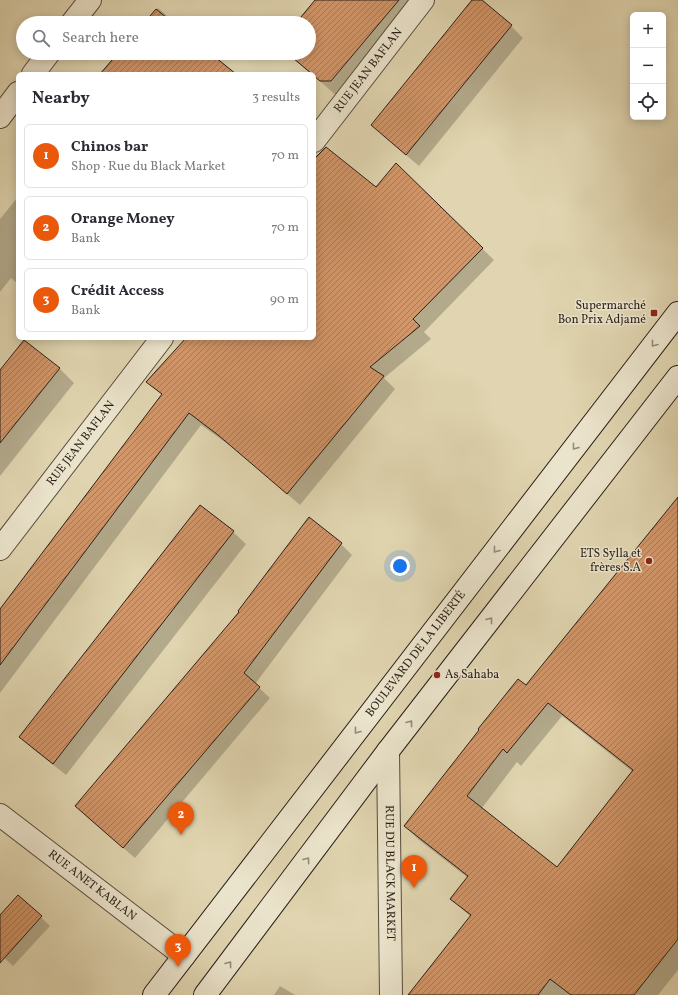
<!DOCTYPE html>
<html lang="en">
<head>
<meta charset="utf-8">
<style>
  body { margin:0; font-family:Vollkorn,serif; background:#f2f2f3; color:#2b2b33 }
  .controls { position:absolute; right:12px; top:12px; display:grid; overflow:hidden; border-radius:6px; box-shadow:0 2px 10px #0003 }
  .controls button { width:36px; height:36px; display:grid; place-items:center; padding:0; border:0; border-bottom:1px solid #e1e1e2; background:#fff; color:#2b2b33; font:20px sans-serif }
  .you { position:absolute; left:400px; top:566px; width:14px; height:14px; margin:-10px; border:3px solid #fff; border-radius:50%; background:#1a73e8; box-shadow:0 0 0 6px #1a73e833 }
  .badge { display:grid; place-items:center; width:26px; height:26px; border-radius:50%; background:#ea580c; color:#fff; font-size:13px; font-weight:700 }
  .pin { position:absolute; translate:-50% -33px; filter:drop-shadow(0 1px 2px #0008) }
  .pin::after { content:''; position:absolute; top:21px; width:14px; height:12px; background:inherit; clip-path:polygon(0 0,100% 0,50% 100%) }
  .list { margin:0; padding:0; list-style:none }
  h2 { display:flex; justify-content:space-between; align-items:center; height:52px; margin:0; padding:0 16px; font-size:17px }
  h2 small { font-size:13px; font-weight:400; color:#7c7c81 }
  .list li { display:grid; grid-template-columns:26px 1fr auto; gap:12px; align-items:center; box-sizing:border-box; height:64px; margin:0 8px 8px; padding:0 8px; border:1px solid #e1e1e2; border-radius:6px }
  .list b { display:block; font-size:15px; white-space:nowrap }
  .list p { margin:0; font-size:13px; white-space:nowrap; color:#7c7c81 }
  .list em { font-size:13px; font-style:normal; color:#7c7c81 }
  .icon { flex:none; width:22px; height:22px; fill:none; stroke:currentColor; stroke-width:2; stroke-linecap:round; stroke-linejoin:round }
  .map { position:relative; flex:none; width:678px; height:995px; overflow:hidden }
  .search { position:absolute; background:#fff; box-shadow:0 2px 10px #0003; left:16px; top:16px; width:300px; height:44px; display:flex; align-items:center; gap:10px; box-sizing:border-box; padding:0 14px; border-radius:22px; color:#7c7c81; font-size:15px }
  .panel { position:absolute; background:#fff; box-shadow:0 2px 10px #0003; left:16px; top:72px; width:300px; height:268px; border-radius:6px }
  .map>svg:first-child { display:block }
  .shadow { fill:#0003; fill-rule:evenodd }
  .building { fill:url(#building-hatch); stroke:#291e18; fill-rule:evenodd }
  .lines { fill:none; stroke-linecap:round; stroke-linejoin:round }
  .street-casing { stroke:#574c3e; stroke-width:24 }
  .secondary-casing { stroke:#291e18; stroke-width:24 }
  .street { stroke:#ebe4cc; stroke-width:22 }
  .secondary { stroke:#ebe4cc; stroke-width:22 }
  .oneway { stroke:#948b7b }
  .poi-dot { fill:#8f2418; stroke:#ebe4cc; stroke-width:1.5 }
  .labels { text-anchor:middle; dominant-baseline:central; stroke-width:3; stroke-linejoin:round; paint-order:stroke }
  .street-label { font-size:12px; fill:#291e18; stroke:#ebe4cc }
  .poi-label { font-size:12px; fill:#291e18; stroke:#ebe4cc; text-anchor:end }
</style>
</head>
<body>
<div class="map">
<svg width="678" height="995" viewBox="0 0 678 995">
  <defs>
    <pattern id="building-hatch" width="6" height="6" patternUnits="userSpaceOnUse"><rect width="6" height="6" fill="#d1966a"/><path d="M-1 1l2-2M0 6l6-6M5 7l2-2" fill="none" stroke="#aa7a56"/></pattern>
  </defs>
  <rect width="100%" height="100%" fill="#e0d5b0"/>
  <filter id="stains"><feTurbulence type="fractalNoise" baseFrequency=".005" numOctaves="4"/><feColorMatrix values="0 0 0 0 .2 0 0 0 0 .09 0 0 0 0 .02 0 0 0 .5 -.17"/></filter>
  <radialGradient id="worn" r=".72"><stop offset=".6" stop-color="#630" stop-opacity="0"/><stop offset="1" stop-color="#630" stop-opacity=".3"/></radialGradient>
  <g class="shadow">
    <polygon points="316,0 411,0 339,98 314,76 314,74 311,74 287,53 309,53 309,23 297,23"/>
    <polygon points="474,0 480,0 511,26 523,38 419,166 385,137 373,125"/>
    <polygon points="158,8 175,23 145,23"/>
    <polygon points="314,161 376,189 396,165 494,260 424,332 431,339 384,378 395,389 300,505 232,447 201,425 0,693 0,611 162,395 147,382 188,338 314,338"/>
    <polygon points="18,197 18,284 11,278 0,292 0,219"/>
    <polygon points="59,368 74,383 0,476 0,372"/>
    <path d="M 678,498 L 678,970 L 658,995 L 409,995 L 471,917 L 451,899 L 468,878 L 419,840 L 405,826 L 526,686 ZM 562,716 L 633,772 L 557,868 L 482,808 L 517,762 L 521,766 Z"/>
    <polygon points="200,506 233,532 246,544 66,775 33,749 21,737"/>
    <polygon points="309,519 341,544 352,555 255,684 270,698 135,858 87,817 76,806 240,612"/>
    <polygon points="18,896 50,926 13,966 0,954 0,916"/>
    <polygon points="280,986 295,995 274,995"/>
  </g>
  <g class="building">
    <polygon points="315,0 399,0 331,81 320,81 314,76 314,74 312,74 287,53 309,53 309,23 296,23"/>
    <polygon points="472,0 482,0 512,25 406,155 371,125"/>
    <polygon points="156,9 173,23 144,23"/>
    <polygon points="118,53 210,53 236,74 100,74"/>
    <polygon points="326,147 376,187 396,163 483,248 413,319 420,326 370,367 384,376 287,494 218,435 189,413 0,665 0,609 162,394 146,382 186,338 314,338 314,159"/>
    <polygon points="24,340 60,368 0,443 0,370"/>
    <path d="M 678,497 L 678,939 L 634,995 L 571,995 L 550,979 L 538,995 L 408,995 L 471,915 L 450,899 L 468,876 L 404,826 L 479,730 L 478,729 L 518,679 L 526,685 ZM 548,703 L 633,770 L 557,867 L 467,796 L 503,749 L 507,753 Z"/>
    <polygon points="200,505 234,531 53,764 19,737"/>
    <polygon points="309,517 342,543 244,673 260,687 123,848 75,806 239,612 238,611"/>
    <polygon points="18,895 42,916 0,963 0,915"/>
  </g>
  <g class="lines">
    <g class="street-casing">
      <g id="street">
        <polyline points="72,23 90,0"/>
        <polyline points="33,74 49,53"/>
        <polyline points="0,117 18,93"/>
        <path id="s1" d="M 314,141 L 423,0"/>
        <path id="s2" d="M 0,549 L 162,338"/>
        <path id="s3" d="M 388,751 L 391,995"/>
        <path id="s4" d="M 0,815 L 184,956"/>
      </g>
    </g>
    <g class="secondary-casing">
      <g id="secondary">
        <path id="s5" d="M 154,995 L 678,313"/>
        <polyline points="205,995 388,751 678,377"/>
      </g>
    </g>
    <use href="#street" class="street"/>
    <use href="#secondary" class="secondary"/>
  </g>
  <defs><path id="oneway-chevron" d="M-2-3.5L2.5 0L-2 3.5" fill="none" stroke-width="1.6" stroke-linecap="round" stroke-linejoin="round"/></defs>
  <g class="oneway">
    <use href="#oneway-chevron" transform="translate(654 344) rotate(128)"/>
    <use href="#oneway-chevron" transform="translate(575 447) rotate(128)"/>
    <use href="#oneway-chevron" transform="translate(496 550) rotate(128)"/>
    <use href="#oneway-chevron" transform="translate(490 620) rotate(-52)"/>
    <use href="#oneway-chevron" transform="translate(410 723) rotate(-52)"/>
    <use href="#oneway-chevron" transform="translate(357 731) rotate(128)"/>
    <use href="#oneway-chevron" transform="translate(307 860) rotate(-53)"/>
    <use href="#oneway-chevron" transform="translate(229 964) rotate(-53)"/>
  </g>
  <g class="poi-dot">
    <rect x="650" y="309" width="8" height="8" rx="2"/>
    <circle cx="649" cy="561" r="4"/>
    <circle cx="437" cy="675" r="4"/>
  </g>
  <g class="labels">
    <g class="street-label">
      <text stroke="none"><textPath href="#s1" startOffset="89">RUE JEAN BAFLAN</textPath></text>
      <text stroke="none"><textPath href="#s2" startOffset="133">RUE JEAN BAFLAN</textPath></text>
      <text stroke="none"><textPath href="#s5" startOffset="430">BOULEVARD DE LA LIBERTÉ</textPath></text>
      <text stroke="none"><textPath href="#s3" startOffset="122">RUE DU BLACK MARKET</textPath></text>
      <text stroke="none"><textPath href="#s4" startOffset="116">RUE ANET KABLAN</textPath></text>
    </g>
    <g class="poi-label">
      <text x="646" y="306">Supermarché<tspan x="646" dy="14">Bon Prix Adjamé</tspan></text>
      <text x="641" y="554">ETS Sylla et<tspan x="641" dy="14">frères S.A</tspan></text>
      <text x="445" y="675" text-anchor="start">As Sahaba</text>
    </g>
  </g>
  <rect width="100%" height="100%" filter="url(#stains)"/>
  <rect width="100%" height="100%" fill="url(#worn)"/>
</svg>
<div class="controls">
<button>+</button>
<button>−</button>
<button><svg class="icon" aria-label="locate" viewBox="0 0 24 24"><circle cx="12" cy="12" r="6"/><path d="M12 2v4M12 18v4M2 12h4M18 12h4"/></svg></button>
</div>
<div class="you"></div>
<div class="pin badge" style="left:414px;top:888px">1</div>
<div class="pin badge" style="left:181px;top:835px">2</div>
<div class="pin badge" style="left:178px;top:967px">3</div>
<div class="search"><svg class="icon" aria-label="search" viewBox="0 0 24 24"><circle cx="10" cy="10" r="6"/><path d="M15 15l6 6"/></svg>Search here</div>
<section class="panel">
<h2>Nearby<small>3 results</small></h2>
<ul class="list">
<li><span class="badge">1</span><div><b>Chinos bar</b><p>Shop · Rue du Black Market</p></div><em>70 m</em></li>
<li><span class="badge">2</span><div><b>Orange Money</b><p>Bank</p></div><em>70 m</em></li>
<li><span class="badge">3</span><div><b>Crédit Access</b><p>Bank</p></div><em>90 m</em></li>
</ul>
</section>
</div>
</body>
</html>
